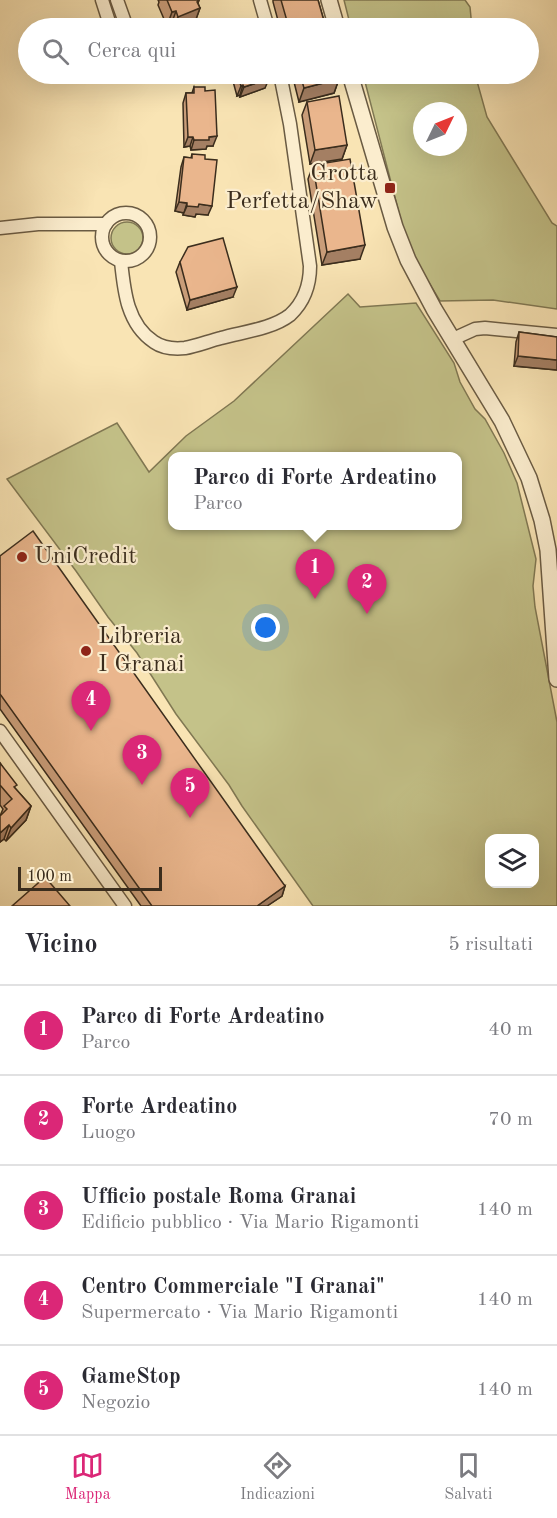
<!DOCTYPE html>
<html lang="it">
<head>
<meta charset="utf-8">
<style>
  body { margin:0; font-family:"Old Standard TT",serif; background:#f2f2f3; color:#2b2b33 }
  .controls { position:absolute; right:18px; bottom:18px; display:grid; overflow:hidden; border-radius:12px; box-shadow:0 6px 24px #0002 }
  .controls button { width:54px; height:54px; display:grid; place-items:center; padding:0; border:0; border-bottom:2px solid #e1e1e2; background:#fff; color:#2b2b33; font:30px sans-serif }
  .compass { position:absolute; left:413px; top:102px; width:54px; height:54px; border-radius:50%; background:#fff; box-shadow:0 6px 24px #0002; rotate:47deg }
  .scale { position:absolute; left:18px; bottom:15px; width:144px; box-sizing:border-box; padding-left:6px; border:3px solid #3b2d1d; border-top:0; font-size:16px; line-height:21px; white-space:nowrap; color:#3b2d1d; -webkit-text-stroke:4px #fbedce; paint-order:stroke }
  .you { position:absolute; left:266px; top:628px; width:21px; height:21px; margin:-15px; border:4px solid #fff; border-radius:50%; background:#1a73e8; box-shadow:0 0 0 9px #1a73e833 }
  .badge { display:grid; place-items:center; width:39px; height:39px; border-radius:50%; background:#db2777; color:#fff; font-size:20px; font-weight:700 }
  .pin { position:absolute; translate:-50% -50px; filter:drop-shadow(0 2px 3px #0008) }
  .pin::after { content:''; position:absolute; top:32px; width:21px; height:18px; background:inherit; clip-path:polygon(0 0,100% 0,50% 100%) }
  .popup { position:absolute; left:168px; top:452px; width:294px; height:78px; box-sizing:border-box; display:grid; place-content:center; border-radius:12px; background:#fff; filter:drop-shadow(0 2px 4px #0005); font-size:20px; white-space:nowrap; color:#7c7c81 }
  .popup b { font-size:22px; color:#2b2b33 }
  .popup::after { content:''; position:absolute; left:50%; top:100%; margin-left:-12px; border:12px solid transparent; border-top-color:#fff }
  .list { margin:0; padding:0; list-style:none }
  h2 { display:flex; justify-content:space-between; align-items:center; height:78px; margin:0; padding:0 24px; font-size:26px }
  h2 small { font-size:20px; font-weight:400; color:#7c7c81 }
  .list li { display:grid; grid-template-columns:39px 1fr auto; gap:18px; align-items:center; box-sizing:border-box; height:90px; padding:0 24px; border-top:2px solid #e1e1e2 }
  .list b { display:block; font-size:22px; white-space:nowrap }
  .list p { margin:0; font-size:20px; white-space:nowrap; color:#7c7c81 }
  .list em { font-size:20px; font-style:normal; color:#7c7c81 }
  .icon { flex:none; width:33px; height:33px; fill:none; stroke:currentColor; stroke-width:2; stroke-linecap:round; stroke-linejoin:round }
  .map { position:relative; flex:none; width:557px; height:906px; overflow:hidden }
  .search { position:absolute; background:#fff; box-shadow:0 6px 24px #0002; left:18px; right:18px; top:18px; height:66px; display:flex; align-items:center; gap:15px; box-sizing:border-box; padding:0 21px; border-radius:33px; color:#7c7c81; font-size:22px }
  .sheet { height:528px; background:#fff }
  nav { display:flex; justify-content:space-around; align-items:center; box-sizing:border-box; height:84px; border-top:2px solid #e1e1e2; background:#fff; font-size:16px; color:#7c7c81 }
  nav a { display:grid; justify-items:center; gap:3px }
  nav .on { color:#db2777 }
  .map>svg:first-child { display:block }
  .green { fill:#c4c289; stroke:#807853; stroke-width:1.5; fill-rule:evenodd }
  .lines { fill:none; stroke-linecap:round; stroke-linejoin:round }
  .minor-casing { stroke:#6a5b43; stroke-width:15 }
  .tertiary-casing { stroke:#6a5b43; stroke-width:18 }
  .minor { stroke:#fbedce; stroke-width:12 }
  .tertiary { stroke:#fbedce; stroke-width:15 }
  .wall { fill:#c99d79; stroke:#3b2d1d; stroke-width:1.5 }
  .shaded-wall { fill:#a47f63; stroke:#3b2d1d; stroke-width:1.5 }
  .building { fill:#eab68d; stroke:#3b2d1d; stroke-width:1.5 }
  .poi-dot { fill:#8f2418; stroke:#fbedce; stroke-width:2 }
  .labels { text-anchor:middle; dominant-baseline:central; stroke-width:4.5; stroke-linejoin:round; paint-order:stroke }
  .poi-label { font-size:24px; fill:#3b2d1d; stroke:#fbedce; text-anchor:start }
</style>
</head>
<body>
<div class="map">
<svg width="557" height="906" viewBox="0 0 557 906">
  <rect width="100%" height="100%" fill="#f9e4b4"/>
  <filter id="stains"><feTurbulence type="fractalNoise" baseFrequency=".00333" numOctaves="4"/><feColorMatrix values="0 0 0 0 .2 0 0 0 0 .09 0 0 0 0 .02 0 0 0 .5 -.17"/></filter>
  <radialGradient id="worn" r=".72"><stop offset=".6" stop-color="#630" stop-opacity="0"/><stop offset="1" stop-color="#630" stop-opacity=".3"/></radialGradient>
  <g class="green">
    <polygon points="344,0 465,0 470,7 472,28 351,28"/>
    <path d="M 363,74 L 475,74 L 487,117 L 552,223 L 557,226 L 557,309 L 493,300 L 440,301 L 408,248 ZM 422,111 L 458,111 L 458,147 L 422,147 Z"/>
    <circle cx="127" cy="238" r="16"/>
    <path d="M 348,294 L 360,307 L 416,303 L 454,363 L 460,382 L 475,409 L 485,419 L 504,453 L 517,483 L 536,559 L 533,586 L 535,607 L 557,722 L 557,906 L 313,906 L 242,806 L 229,785 L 176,714 L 137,653 L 108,617 L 76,571 L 7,479 L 117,423 L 149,472 L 186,436 L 234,401 ZM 172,456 L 458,456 L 458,526 L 172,526 ZM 490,838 L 534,838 L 534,884 L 490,884 Z"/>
  </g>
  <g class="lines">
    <g class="minor-casing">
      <g id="minor">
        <polyline points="102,0 111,28"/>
        <polyline points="117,0 127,28"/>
        <polyline points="260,0 268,28"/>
        <circle cx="126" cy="237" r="24"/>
        <polyline points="0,228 38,224 106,224"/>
        <path d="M 121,261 C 124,291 127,324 154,342 C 164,349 175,349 185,348 C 197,346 209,341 221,338 C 242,332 272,329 290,315 C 304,302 310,284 310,266 L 290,124 L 280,74"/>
        <polyline points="453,339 475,329 485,328 557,335"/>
        <polyline points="0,731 125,906"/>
      </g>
    </g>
    <g class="tertiary-casing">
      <g id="tertiary">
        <polyline points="329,0 337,28"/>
        <polyline points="350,74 395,227 408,260 434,309 502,421 529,478 542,520 548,550 557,679"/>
      </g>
    </g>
    <use href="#minor" class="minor"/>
    <use href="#tertiary" class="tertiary"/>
  </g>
  <g class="wall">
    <polygon points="158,0 199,0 198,3 200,8 195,22 178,28 172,28 171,25 167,26 158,5 159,2"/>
    <polygon points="273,0 318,0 326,28 280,28 273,2"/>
    <polygon points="231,74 268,74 265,88 240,97 240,95 237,96"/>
    <polygon points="292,74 338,74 339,79 334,93 299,102"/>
    <polygon points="194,87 213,146 207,146 206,149 191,150 190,146 184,147 183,103 186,93 192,93"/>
    <polygon points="307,102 347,145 342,159 310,164 302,115"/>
    <polygon points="192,154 208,215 196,214 195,217 183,215 184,213 175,211 181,167 184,157 191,158"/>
    <polygon points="313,165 360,259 322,265 308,179"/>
    <polygon points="180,262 233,297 187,310 176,272"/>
    <polygon points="519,332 557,337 557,370 514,366 516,342"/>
    <polygon points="0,556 285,886 282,896 267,906 141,906 0,709"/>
    <polygon points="0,763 15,788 31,806 26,820 6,841 4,839 0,842 0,816 3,809 0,805"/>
  </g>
  <g class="shaded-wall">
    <polygon points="199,0 196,9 200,8 195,22 178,28 173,28 178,17"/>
    <polygon points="176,11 171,25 167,26 172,12"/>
    <polygon points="269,79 265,88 240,97 244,87"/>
    <polygon points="339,79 334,93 299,102 304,88"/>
    <polygon points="243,85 240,95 237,96 241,86"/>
    <polygon points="217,136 213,146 207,146 206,149 191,150 194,140 209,137"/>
    <polygon points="188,137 193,137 190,146 184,147"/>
    <polygon points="347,145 342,159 310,164 315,150"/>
    <polygon points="179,202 187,203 184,213 175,211"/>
    <polygon points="199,204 212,206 208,215 196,214 195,217 183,215 187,206"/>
    <polygon points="365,245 360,259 322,265 327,252"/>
    <polygon points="237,287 233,297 187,310 190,300"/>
    <polygon points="518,356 557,360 557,370 514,366"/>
    <polygon points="31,806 26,820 6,841 11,828"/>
    <polygon points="9,825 4,839 0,842 0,833"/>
    <polygon points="285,886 282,896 267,906 257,906"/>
  </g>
  <g class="building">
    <polygon points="167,0 199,0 197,2 200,8 178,17 176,11 172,12"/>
    <polygon points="281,0 318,0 326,28 289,28"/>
    <polygon points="237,74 268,74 269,79 244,87 243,85 241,86"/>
    <polygon points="300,74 338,74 339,79 304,88"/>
    <polygon points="194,87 205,87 205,91 215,90 217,136 209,137 209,140 194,140 193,137 188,137 186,93 194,93"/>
    <polygon points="339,96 347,145 315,150 307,102"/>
    <polygon points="192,154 205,155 205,159 217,160 212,206 199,204 198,207 187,206 187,203 179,202 184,157 192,158"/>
    <polygon points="350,159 365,245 327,252 313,165"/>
    <polygon points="223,238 237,287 190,300 180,262 188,247"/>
    <polygon points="519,332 557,337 557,360 518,356"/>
    <polygon points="33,531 285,886 257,906 152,906 0,694 0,556"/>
    <polygon points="0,763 17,785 14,787 31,806 11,828 9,825 0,833 0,816 7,809 4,806 12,799 0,785"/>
    <polygon points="45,877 70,906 12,906"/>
  </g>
  <g class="poi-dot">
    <rect x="384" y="182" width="12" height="12" rx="3"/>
    <circle cx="22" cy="557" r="6"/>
    <circle cx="86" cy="651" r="6"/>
  </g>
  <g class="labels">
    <g class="poi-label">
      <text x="378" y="174" text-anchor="end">Grotta<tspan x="378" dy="28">Perfetta/Shaw</tspan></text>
      <text x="34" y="557">UniCredit</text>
      <text x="98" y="637">Libreria<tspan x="98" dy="28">I Granai</tspan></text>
    </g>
  </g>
  <rect width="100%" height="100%" filter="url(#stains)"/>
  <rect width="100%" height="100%" fill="url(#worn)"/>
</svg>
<div class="controls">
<button><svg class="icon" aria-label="layers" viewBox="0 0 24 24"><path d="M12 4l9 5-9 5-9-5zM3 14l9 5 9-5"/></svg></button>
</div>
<svg class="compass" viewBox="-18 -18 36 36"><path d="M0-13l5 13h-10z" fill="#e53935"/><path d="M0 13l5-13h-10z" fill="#7c7c81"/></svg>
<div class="scale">100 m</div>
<div class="you"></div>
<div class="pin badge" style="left:315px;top:599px">1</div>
<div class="popup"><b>Parco di Forte Ardeatino</b>Parco</div>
<div class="pin badge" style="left:367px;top:614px">2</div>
<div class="pin badge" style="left:142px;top:785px">3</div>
<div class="pin badge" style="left:91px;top:731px">4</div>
<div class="pin badge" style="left:190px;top:818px">5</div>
<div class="search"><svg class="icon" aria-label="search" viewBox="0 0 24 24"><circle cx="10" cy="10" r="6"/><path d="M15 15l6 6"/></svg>Cerca qui</div>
</div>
<section class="sheet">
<h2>Vicino<small>5 risultati</small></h2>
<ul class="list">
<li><span class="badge">1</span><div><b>Parco di Forte Ardeatino</b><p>Parco</p></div><em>40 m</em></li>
<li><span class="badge">2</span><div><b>Forte Ardeatino</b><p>Luogo</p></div><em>70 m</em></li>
<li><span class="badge">3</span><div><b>Ufficio postale Roma Granai</b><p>Edificio pubblico · Via Mario Rigamonti</p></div><em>140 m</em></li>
<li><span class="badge">4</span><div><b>Centro Commerciale &quot;I Granai&quot;</b><p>Supermercato · Via Mario Rigamonti</p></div><em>140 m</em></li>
<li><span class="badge">5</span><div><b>GameStop</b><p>Negozio</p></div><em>140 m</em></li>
</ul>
</section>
<nav>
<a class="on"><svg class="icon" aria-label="map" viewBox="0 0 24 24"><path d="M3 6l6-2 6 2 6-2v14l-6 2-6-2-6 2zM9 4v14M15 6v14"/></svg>Mappa</a>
<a><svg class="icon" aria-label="directions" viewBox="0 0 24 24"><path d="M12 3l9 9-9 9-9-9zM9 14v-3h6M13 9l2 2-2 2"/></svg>Indicazioni</a>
<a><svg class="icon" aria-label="saved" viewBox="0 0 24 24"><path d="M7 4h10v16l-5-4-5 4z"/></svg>Salvati</a>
</nav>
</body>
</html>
